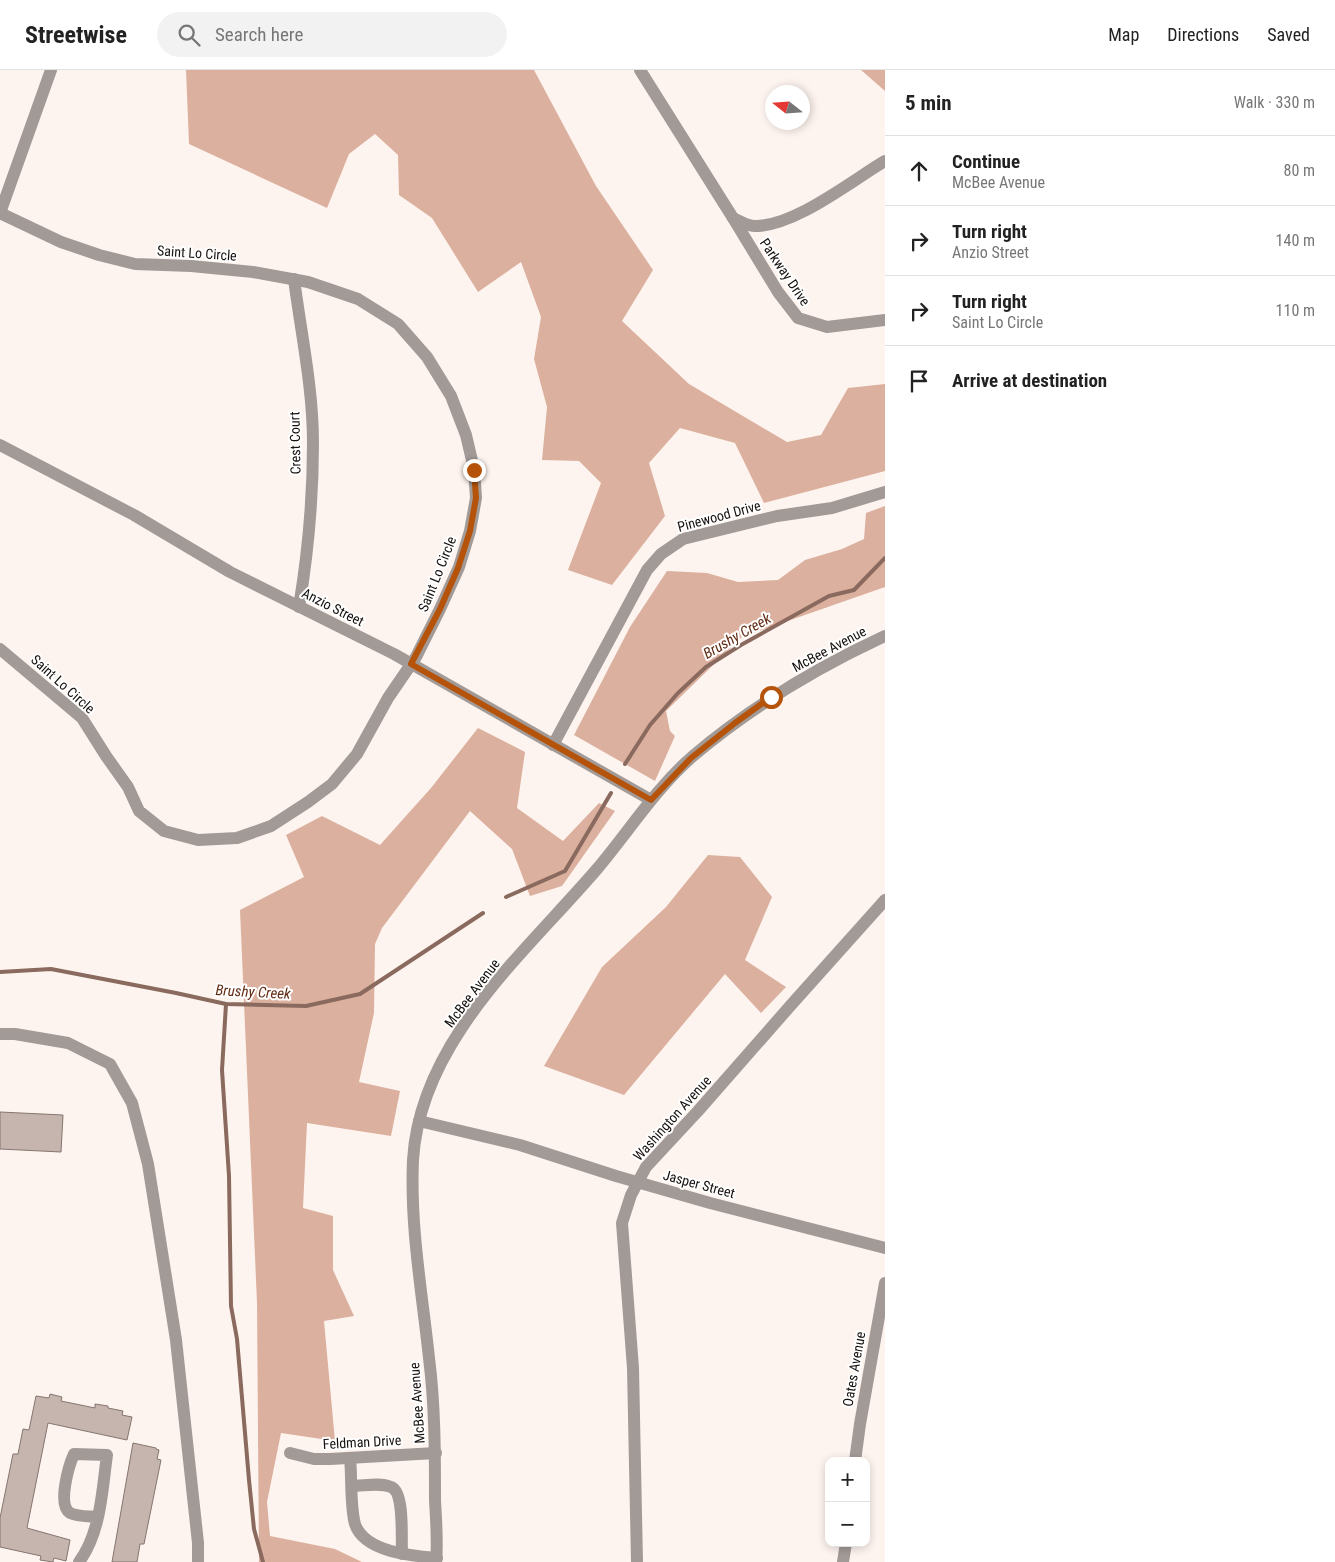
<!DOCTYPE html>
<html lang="en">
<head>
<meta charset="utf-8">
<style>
  body { margin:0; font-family:"Roboto Condensed",sans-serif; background:#f2f2f2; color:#222 }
  .controls { position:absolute; right:15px; bottom:15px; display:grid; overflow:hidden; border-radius:10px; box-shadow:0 2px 8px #0003 }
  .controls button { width:45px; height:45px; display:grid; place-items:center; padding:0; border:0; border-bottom:1px solid #e0e0e0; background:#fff; color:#222; font:25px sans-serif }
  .compass { position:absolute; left:765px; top:15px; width:45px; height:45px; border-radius:50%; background:#fff; box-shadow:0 2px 8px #0003; rotate:287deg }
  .stop { position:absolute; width:15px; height:15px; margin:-11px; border:4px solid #b45309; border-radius:50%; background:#fff }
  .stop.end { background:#b45309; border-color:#fff; box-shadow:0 1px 5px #0008 }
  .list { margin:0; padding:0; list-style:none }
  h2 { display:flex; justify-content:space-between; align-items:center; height:65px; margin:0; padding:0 20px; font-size:21px }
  h2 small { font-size:16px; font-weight:400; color:#767676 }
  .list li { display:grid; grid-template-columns:32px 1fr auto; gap:15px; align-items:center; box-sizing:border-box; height:70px; padding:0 20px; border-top:1px solid #e0e0e0 }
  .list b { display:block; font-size:19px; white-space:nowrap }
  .list p { margin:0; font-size:16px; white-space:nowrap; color:#767676 }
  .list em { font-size:16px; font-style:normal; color:#767676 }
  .icon { flex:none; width:28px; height:28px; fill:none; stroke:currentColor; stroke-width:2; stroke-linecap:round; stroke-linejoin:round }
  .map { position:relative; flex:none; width:885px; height:1492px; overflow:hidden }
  header { display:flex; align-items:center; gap:30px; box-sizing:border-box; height:70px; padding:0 25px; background:#fff; border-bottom:1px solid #e0e0e0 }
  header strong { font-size:24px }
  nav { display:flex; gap:28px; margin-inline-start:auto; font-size:18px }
  .search { width:350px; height:45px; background:#f2f2f2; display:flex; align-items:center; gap:12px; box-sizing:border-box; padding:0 18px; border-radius:28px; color:#767676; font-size:19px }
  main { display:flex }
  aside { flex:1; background:#fff }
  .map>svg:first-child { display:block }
  .forest { fill:#dcb09e }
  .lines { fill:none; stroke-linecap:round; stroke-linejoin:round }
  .stream { stroke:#8a6a5e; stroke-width:4 }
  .building { fill:#c6b5af; stroke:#84756f }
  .minor { stroke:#a29a97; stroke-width:12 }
  .route { stroke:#b45309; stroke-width:6 }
  .labels { text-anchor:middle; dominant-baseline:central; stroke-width:4; stroke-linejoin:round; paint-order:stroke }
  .street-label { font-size:14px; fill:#16100e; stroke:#fff }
  .water-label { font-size:15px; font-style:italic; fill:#622b13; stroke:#fff }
</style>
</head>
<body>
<header>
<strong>Streetwise</strong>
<div class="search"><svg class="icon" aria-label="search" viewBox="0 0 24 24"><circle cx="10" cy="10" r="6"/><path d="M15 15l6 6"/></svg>Search here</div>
<nav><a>Map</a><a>Directions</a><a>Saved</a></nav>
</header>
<main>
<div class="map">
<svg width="885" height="1492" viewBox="0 0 885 1492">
  <rect width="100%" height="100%" fill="#fef4ef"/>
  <g class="forest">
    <polygon points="186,0 534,0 596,116 653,200 622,251 689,314 787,372 821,365 848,318 885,314 885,401 764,433 735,373 680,358 649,393 665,446 612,515 568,500 601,413 579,391 542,390 547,337 534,289 541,247 521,192 478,222 432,148 399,125 398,85 375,64 349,84 327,138 189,74"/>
    <polygon points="861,0 885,0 885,21"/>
    <polygon points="885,436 885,517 742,567 666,641 670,661 675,666 655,711 574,665 630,557 667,501 707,503 738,512 778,510 805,490 842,479 864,469 866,443"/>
    <polygon points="478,658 525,682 517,738 563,771 599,733 615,741 562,816 530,826 512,779 470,741 382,858 375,874 374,943 359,1012 400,1021 391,1066 307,1053 303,1138 333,1146 333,1200 354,1246 324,1251 335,1371 281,1363 267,1432 270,1466 335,1479 362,1492 259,1492 257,1233 240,840 304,807 286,765 322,746 380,775 431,718"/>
    <polygon points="708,785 740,787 772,827 745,890 786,917 761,943 725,904 624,1025 544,996 602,897 666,837"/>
  </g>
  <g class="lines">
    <g class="stream">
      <polyline points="625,694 650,655 678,623 706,597 741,575 829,526 854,520 885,488"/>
      <polyline points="506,827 565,801 611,723"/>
      <polyline points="0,902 51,899 176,923 226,934 306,936 360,924 483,843"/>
      <polyline points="226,934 222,1000 229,1106 231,1236 237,1269 249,1410 254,1459 263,1492"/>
    </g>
  </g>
  <g class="building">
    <polygon points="0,1042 63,1045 61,1082 0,1079"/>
    <polygon points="50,1324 62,1327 61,1331 95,1338 95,1334 108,1336 108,1338 123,1341 122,1345 132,1347 127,1370 48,1353 27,1458 70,1470 66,1491 54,1488 53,1492 40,1490 41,1486 0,1477 0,1448 13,1384 18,1384 23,1359 29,1360 36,1326 49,1328"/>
    <polygon points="133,1373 156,1378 156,1379 159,1380 157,1389 161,1390 144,1474 140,1474 137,1492 112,1492"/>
  </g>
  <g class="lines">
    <g class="minor">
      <polyline points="640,0 733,148"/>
      <path d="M 885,91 C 851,111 794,157 754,156 C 748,156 739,151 733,148 L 778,222 L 798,248 L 827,257 L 885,250"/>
      <polyline points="0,143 61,172 99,185 135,194 191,196 253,202 308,212 358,229 398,254 427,287 451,326 466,365 474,399 476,428 470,461 459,497 440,539 416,587 388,628 357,684 332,714 308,732 271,756 237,768 198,770 164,761 139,741 128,717 106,686 82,648 0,579"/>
      <polyline points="0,143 51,0"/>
      <path d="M 294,209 C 301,263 313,318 313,373 C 313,428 308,483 299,537"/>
      <polyline points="0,375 134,445 230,502 394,584 651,730"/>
      <polyline points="553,675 647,500 661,484 683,469 777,446 832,438 885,422"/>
      <polyline points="0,964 15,964 68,973 110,994 132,1033 148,1094 176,1270 198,1473 198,1492"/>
      <polyline points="419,1051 520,1075 616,1106 710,1133 885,1178"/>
      <polyline points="290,1383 314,1389 330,1389 436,1383"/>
      <path d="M 350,1388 C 352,1406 350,1437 355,1454 C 364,1482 412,1486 437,1488"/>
      <polyline points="855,1391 860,1354 885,1213"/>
      <path d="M 352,1416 C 364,1416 379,1412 391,1417 C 405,1422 401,1470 402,1484"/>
      <path d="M 79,1492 C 101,1462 102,1421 107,1385 L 74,1384 C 69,1395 57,1435 70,1443 C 78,1447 89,1446 98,1447"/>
      <path d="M 436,1492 C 438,1472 436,1450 435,1430 C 435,1382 435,1335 429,1288 C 422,1222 410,1157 413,1090 C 420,971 525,883 597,799 C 629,761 656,718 693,686 C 751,637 816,598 885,566"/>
      <polyline points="637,1492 633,1298 622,1153 631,1125 646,1097 698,1041 791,935 885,830"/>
      <polyline points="843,1492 846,1473"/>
    </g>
  </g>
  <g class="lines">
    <polyline class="route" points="474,400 476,428 470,461 458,498 440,539 411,594 651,730 691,688 735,653 771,627"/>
  </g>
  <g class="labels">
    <g class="street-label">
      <text transform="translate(197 183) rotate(4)">Saint Lo Circle</text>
      <text transform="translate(785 202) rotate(56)">Parkway Drive</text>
      <text transform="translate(295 373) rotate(-91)">Crest Court</text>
      <text transform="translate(719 446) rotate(-15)">Pinewood Drive</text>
      <text transform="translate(437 504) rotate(-68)">Saint Lo Circle</text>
      <text transform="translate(333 537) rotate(27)">Anzio Street</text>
      <text transform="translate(829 579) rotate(-28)">McBee Avenue</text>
      <text transform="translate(63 614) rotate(42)">Saint Lo Circle</text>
      <text transform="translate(472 923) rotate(-53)">McBee Avenue</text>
      <text transform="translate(672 1048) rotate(-48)">Washington Avenue</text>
      <text transform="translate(699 1114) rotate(15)">Jasper Street</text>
      <text transform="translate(854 1299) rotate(-80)">Oates Avenue</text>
      <text transform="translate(417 1333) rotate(-94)">McBee Avenue</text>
      <text transform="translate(362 1372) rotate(-3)">Feldman Drive</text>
    </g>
    <g class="water-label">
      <text transform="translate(737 566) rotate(-30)">Brushy Creek</text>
      <text transform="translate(253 922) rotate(3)">Brushy Creek</text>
    </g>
  </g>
</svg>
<div class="controls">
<button>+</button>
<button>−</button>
</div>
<svg class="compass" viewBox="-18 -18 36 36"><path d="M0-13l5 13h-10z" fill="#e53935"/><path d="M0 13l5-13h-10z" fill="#767676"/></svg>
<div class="stop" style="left:771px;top:627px"></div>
<div class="stop end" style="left:474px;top:400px"></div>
</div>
<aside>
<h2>5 min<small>Walk · 330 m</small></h2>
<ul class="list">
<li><svg class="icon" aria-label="ahead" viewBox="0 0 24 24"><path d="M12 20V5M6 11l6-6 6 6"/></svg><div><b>Continue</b><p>McBee Avenue</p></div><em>80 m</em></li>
<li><svg class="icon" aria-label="right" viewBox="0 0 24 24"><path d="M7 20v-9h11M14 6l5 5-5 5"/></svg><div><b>Turn right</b><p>Anzio Street</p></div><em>140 m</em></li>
<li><svg class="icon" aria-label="right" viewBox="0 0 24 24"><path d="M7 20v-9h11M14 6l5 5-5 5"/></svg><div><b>Turn right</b><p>Saint Lo Circle</p></div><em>110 m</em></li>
<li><svg class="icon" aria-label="arrive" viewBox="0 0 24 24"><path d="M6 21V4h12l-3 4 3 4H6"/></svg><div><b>Arrive at destination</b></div></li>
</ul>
</aside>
</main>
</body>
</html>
